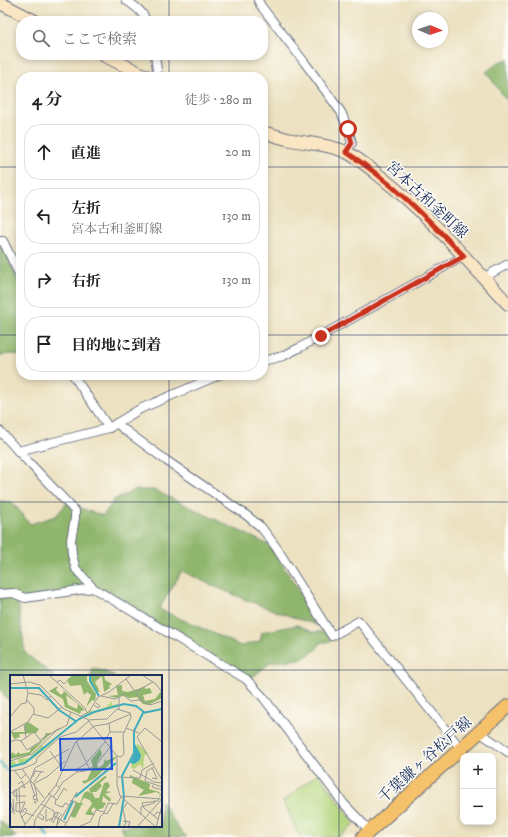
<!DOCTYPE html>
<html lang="ja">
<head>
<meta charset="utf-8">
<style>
  body { margin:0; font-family:"IM FELL DW Pica","Noto Serif JP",serif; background:#f2f2f2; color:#202124 }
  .controls { position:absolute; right:12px; bottom:12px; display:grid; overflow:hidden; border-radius:8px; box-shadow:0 2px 6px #0003 }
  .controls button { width:36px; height:36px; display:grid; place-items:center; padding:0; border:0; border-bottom:1px solid #e0e0e0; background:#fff; color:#202124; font:20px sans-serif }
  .compass { position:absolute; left:412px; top:12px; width:36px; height:36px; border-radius:50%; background:#fff; box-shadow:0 2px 6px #0003; rotate:92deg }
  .stop { position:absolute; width:12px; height:12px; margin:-9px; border:3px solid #c8321e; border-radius:50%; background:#fff }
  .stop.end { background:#c8321e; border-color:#fff; box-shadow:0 1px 4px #0008 }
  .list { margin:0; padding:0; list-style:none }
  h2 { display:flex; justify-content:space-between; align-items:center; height:52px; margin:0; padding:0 16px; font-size:17px }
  h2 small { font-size:13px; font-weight:400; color:#757577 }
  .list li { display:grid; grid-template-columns:26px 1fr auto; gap:12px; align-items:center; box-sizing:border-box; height:56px; margin:0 8px 8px; padding:0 8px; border:1px solid #e0e0e0; border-radius:16px }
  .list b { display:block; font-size:15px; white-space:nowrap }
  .list p { margin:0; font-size:13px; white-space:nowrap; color:#757577 }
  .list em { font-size:13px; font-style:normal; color:#757577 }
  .icon { flex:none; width:22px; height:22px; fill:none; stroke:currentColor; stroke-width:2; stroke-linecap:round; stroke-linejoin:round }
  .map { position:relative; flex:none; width:508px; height:837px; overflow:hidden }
  .search { position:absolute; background:#fff; box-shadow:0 2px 6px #0003; left:16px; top:16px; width:252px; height:44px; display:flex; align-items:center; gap:10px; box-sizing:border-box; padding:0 14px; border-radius:16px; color:#757577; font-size:15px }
  .panel { position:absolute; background:#fff; box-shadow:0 2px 6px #0003; left:16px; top:72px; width:252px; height:308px; border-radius:16px }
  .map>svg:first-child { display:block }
  .green { fill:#b4d57d; stroke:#68826e }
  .forest { fill:#8fb66c; stroke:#557265 }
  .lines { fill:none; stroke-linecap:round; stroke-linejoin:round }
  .stream { stroke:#40adbd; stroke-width:2.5 }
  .street-casing { stroke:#646d80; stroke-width:10 }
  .secondary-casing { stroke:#646d80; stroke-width:14 }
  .primary-casing { stroke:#646d80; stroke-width:15 }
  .street { stroke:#fff; stroke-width:8 }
  .secondary { stroke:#fbe6c4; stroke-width:12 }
  .primary { stroke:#f5c16b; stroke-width:13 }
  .route { stroke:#c8321e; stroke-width:5 }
  .grid { fill:none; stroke:#1b2f5e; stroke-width:1; stroke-opacity:0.55 }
  .labels { text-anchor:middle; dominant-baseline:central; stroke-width:3; stroke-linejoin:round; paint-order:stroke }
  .street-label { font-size:15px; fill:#1b2f5e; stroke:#fdfcf7 }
  .inset-river { fill:none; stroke:#40adbd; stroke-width:2 }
  .inset-road { fill:none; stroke:#989a99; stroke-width:1 }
  .view { fill:#1d4ed8; fill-opacity:0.15; stroke:#1d4ed8; stroke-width:2 }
  .inset-edge { fill:none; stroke:#1b2f5e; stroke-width:2 }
</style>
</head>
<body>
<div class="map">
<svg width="508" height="837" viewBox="0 0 508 837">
  <rect width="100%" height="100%" fill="#fdfcf7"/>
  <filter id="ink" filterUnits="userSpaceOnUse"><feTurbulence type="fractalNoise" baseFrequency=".025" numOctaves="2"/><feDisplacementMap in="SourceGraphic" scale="8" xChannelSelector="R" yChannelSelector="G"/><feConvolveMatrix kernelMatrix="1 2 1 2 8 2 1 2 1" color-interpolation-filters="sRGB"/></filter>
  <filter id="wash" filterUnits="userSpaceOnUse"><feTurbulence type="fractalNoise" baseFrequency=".012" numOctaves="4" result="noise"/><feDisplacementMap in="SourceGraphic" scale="16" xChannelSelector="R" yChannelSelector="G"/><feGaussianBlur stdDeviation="0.9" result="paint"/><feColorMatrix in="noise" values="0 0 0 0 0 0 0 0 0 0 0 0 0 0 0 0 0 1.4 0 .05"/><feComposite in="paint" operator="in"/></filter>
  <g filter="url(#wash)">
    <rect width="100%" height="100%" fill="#ece1c0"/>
    <polygon class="green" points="318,773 355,823 339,837 300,837 283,801 292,794"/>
    <g class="forest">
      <polygon points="508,59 508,102 486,72 499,62"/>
      <polygon points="0,245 1,245 21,286 21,355 9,354 0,356"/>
      <path d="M 135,490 L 154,490 L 269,545 L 323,627 C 275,612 228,594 182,571 L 159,609 L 241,646 L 260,641 L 262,632 L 297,625 L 312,632 L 326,632 L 335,637 L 330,642 L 321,642 L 316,650 L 302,659 L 271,662 L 250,679 L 95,586 L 24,599 L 18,603 L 25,653 L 54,676 L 11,676 L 11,704 L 0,689 L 0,501 L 12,502 L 30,524 L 56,516 L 67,503 L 103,516 L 114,500 Z"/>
      <polygon points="93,668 116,676 91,676"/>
      <polygon points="161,801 178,828 187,837 126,837 120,826 161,826"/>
      <polygon points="0,820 16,837 0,837"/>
    </g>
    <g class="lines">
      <g class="stream">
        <polyline points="0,763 11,775"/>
        <polyline points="42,826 48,837"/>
      </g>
    </g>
  </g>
  <g filter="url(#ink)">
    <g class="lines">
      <g class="street-casing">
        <g id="street">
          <path d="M 126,0 C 134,6 143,11 146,21"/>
          <polyline points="258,0 261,6 305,63 341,112 348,129 352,143 346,152"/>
          <polyline points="155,55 158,77"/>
          <polyline points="0,241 3,241 21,278"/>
          <polyline points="483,278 508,264"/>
          <polyline points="263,361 283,356 299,348 464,256"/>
          <polyline points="73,375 109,428"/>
          <polyline points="117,423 122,428 167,461 246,515 261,527 276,547 332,636 359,621 461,749"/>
          <polyline points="0,431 18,451 75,511 75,518 71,540 72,555 76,569 93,588 246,679 263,697 344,804 370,831"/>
          <polyline points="18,451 109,428 140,409 219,375"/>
          <polyline points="0,594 13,593 25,598 93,588"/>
          <polyline points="479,732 508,752"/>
        </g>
      </g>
      <g class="secondary-casing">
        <g id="secondary">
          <polyline points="0,3 35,21"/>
          <polyline points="103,55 148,77"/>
          <path d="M 263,132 C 273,135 282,138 292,140 C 310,144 329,144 346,152 C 358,158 370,168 381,177 C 428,214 467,260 508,304"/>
        </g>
      </g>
      <g class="primary-casing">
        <polyline id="primary" points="363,837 508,706"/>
      </g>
      <use href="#street" class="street"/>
      <use href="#secondary" class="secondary"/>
      <use href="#primary" class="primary"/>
    </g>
  </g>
  <g class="lines" filter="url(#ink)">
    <path class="route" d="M 321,336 L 464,256 C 427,218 391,181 346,152 L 352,143 L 348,129"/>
  </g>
  <path class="grid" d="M 169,0 L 169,21M 339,0 L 339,837M 169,55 L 169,77M 0,167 L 21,167M 263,167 L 508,167M 0,335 L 21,335M 263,335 L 508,335M 169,375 L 169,837M 0,502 L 508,502M 0,670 L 508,670"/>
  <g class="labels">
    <g class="street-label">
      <text transform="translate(427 200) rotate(43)">宮本古和釜町線</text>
      <text transform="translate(425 760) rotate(-42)">千葉鎌ヶ谷松戸線</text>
    </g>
  </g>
  <g transform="translate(10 675)">
    <rect width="152" height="152" fill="#ece1c0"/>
    <path d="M 102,26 L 102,30 L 109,29 L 108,31 L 73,41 L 81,35 L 82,37 L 96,32 ZM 47,65 L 15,89 L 0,91 L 1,87 L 4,85 L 6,89 L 9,89 L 8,84 L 19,83 L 32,70 L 34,72 ZM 128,69 L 138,78 L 134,81 L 133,94 L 130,89 L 124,94 L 121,92 L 122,88 L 131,84 L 126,70 Z" fill="#b4d57d"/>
    <path d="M 63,0 L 77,0 L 77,6 L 86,19 L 85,26 L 82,25 L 76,32 L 81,20 L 77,17 L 74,20 L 71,10 L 60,11 L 57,5 ZM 81,0 L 94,0 L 95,5 L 102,9 L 99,11 L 100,13 L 94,17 L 92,1 L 85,7 L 90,17 L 86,16 L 80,6 ZM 112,10 L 112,16 L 118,17 L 135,12 L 135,14 L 140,13 L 142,18 L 133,20 L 135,26 L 145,24 L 152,15 L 152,23 L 138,30 L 133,29 L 127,22 L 119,23 L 113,20 L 107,23 L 98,21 L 108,20 L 106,11 ZM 48,11 L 46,15 L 51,20 L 54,17 L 53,15 L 75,35 L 71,36 L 70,39 L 55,32 L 53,24 L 39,16 ZM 56,20 L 68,29 L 67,34 L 58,30 ZM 18,47 L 29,54 L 26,58 L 9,59 L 10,62 L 4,64 L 1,57 L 15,57 L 15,49 ZM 36,58 L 41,58 L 19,80 L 0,84 L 2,77 L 6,80 L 8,77 L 10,79 L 20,77 L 20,74 L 32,66 ZM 90,74 L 92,79 L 87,88 L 88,93 L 93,90 L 95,84 L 96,86 L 107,81 L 105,84 L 85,103 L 74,109 L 72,106 L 77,105 L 83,92 L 81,85 ZM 120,100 L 140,109 L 139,114 L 149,117 L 151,120 L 149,123 L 150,119 L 146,117 L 128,121 L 134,115 L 122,108 L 123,102 L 120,103 ZM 95,101 L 97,102 L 90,108 L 92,111 L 86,117 L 82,117 L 85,123 L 89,123 L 94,108 L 98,107 L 100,111 L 96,116 L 101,117 L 95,119 L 101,124 L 100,127 L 93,121 L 92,127 L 96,128 L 93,133 L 87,135 L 83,132 L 81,136 L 85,140 L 78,140 L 75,139 L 82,129 L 80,125 L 74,123 L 71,127 L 76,132 L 72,129 L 65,143 L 60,141 L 66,127 L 70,128 L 74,118 L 78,116 L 81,119 L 79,114 Z" fill="#8fb66c" fill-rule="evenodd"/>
    <path d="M 125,69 L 131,80 L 130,85 L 124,89 L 120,88 L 125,78 Z" fill="#40adbd"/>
    <path class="inset-river" d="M 80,0 L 80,6 L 89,21M 0,13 L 29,13 L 49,35 L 67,47M 0,92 L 15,88 L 69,44 L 84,37 L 114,29 L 126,31 L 134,37M 65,122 L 106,88M 54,145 L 63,126M 109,152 L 114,122 L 112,101 L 124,78 L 124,56 L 133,38 L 152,34"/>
    <path class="inset-road" d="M 39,0 L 75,33 L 77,38M 132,0 L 146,9 L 152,17M 116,4 L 132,26M 47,7 L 50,5 L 54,9 L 57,6M 0,9 L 19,7 L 30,10 L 54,34 L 77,44 L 107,81 L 107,110 L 110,121 L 146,152M 126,16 L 143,7M 18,18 L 31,20 L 37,25 L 41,21M 91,21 L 105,24 L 113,20 L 121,26 L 129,25 L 140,30 L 152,26M 17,25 L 24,33 L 24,39M 84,30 L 88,33 L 90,31 L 86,28M 109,35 L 109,22M 71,41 L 79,37 L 88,22 L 99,17 L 121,0M 0,42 L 11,29 L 16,28 L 18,18 L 13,0M 78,45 L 97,44 L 107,34 L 120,38 L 121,42 L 113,60 L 114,79 L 111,82 L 107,81M 14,49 L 16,63M 116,53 L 129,58M 0,57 L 18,47 L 23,39 L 38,43 L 52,32M 100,57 L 114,57M 30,65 L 50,53M 95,65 L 100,57 L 99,48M 66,66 L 79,93M 0,67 L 5,65 L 7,65 L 11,66 L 24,57 L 31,66 L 17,75 L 11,66M 152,67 L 135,53 L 127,62 L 152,105M 40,76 L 50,90M 0,86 L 22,79 L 46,56 L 57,50 L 61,37M 77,87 L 96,66M 142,93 L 137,96 L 135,106 L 152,112M 12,94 L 26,88 L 27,83 L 50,62 L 66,57 L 79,46M 4,95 L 11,104 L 16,99M 123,95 L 144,107 L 152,108M 0,96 L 12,94 L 34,123M 67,97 L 66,95 L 77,88M 23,102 L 25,96 L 34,97M 108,102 L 130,103 L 132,95 L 144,88M 142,103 L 147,104 L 142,92M 20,106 L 25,121M 24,107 L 31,97M 24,108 L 27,120 L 23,121 L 24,125 L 27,124M 25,108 L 38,101 L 55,86M 8,109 L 12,106 L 15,113 L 11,111M 143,110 L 142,112 L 152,115M 9,113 L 10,138 L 15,149M 49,113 L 53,107 L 67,97 L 75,96 L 86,90 L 101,71M 6,114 L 7,126M 4,115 L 4,121 L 16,121M 38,118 L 47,125 L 54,113 L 57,116M 0,119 L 20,106 L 25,93 L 59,74M 111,121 L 152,124M 43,122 L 50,113 L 46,110M 3,124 L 4,139M 46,124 L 45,129 L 49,131 L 53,132 L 55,128 L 59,130M 0,125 L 3,136 L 1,137M 15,127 L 11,137 L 6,136 L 6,128 ZM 26,129 L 24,127 L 28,126 L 26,121M 31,129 L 44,136 L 44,141 L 56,148M 36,134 L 36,146 L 43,143M 12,138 L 15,133 L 17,135 L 15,138M 94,138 L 98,128 L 107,129 L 111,122M 131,140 L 131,132 L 144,128 L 145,125M 27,141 L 33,145 L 34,142 L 29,138M 144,141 L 147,137 L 150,138 L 152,130M 11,143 L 16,138 L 24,141M 148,144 L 134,133 L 132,128 L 148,126 L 149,123M 113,146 L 120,147 L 118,152M 41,147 L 46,137 L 48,138M 43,148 L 48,138 L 50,138M 47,150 L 48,143 L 52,139M 13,152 L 46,110 L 65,68 L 84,51 L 97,49 L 121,39M 24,152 L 25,145 L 41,121M 46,152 L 67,117M 54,152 L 66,131 L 66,127 L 60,125M 68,152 L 80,147 L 86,135 L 94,137M 88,152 L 90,142 L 94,138 L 97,139 L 103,129M 113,152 L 116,148 L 113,134 L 117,128M 127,152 L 152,124M 146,152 L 150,138 L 152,139"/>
    <path class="view" d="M 101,63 L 102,94 L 51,95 L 50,64 Z"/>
    <rect width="152" height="152" class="inset-edge"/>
  </g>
</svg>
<div class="controls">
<button>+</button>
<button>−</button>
</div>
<svg class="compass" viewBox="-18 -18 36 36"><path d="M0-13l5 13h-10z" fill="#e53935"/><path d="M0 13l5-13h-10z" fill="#757577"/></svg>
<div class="stop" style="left:348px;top:129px"></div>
<div class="stop end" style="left:321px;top:336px"></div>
<div class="search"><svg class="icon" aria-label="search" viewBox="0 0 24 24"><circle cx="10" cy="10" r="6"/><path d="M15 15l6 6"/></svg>ここで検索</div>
<section class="panel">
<h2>4 分<small>徒歩 · 280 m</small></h2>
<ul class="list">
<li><svg class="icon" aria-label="ahead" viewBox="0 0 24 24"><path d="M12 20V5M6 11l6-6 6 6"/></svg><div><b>直進</b></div><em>20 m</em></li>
<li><svg class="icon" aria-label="left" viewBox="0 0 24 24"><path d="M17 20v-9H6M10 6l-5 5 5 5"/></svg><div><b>左折</b><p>宮本古和釜町線</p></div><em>130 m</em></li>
<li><svg class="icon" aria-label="right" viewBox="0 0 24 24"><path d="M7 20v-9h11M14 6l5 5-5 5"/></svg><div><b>右折</b></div><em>130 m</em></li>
<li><svg class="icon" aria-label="arrive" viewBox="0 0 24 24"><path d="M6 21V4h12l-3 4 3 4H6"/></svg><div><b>目的地に到着</b></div></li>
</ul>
</section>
</div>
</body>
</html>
